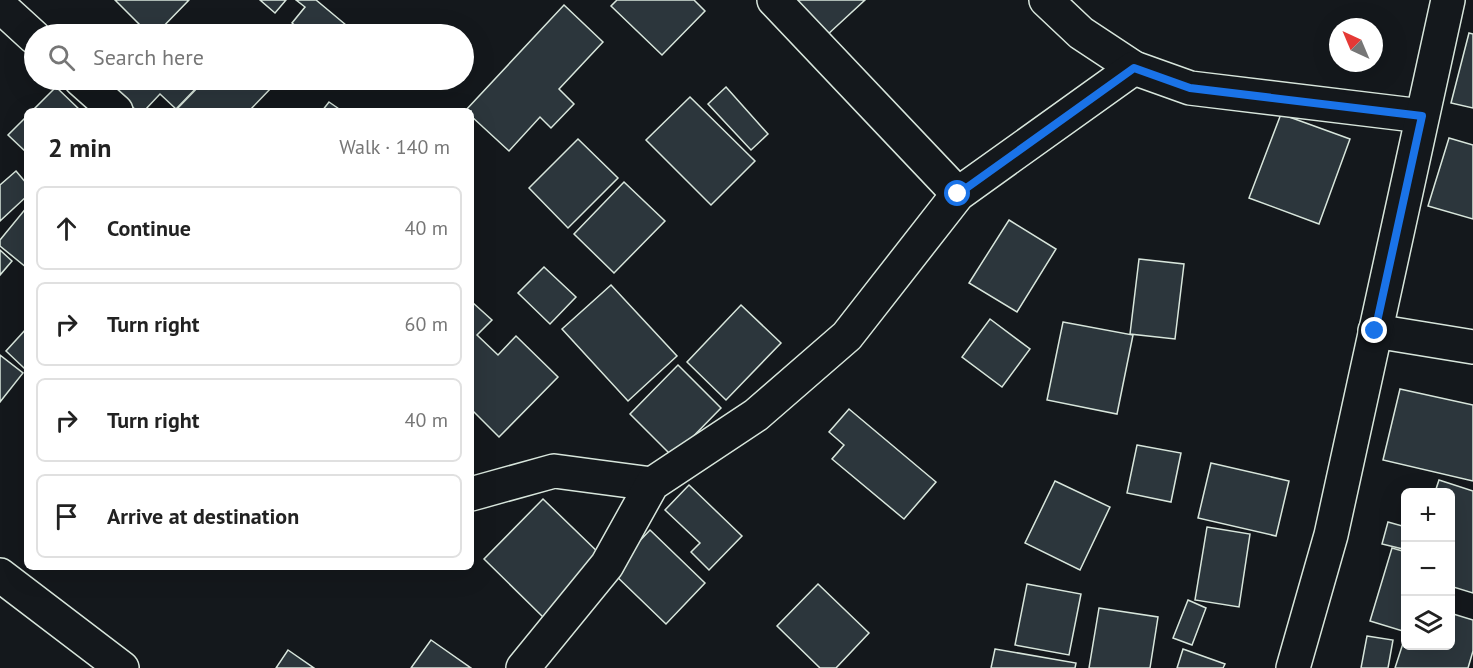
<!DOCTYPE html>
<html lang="en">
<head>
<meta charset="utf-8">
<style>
  body { margin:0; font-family:"PT Sans",sans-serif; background:#f2f2f2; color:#222 }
  .controls { position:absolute; right:18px; bottom:18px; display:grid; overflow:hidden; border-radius:9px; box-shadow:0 6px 24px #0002 }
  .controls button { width:54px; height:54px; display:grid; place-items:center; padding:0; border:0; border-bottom:2px solid #e0e0e0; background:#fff; color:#222; font:30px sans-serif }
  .compass { position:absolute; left:1329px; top:18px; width:54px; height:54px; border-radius:50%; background:#fff; box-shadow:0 6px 24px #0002; rotate:316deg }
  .stop { position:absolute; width:18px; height:18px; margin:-14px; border:4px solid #1a73e8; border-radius:50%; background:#fff }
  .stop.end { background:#1a73e8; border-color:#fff; box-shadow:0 2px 6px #0008 }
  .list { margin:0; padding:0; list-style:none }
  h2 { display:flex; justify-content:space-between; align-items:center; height:78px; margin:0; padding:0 24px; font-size:26px }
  h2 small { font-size:20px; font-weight:400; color:#767676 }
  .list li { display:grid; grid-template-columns:39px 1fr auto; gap:18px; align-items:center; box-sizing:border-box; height:84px; margin:0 12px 12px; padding:0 12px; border:2px solid #e0e0e0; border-radius:9px }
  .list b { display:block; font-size:22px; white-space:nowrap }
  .list em { font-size:20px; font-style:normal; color:#767676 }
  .icon { flex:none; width:33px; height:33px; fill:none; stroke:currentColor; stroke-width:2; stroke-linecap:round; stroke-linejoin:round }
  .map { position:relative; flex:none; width:1473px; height:668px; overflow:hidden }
  .search { position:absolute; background:#fff; box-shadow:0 6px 24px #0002; left:24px; top:24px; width:450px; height:66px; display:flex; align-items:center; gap:15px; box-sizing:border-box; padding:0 21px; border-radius:33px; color:#767676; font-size:22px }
  .panel { position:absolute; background:#fff; box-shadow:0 6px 24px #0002; left:24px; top:108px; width:450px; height:462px; border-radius:9px }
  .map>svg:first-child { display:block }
  .building { fill:#2c363c; stroke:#d8e6dc; stroke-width:1.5 }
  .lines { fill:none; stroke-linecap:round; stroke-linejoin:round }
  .minor-casing { stroke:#d8e6dc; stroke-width:36 }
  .minor { stroke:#14181c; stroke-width:33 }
  .route { stroke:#1a73e8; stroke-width:8 }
</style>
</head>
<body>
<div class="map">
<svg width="1473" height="668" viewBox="0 0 1473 668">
  <rect width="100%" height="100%" fill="#14181c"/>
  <g class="building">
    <polygon points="115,0 189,0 156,34 149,34"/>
    <polygon points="260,0 286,0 275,13"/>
    <polygon points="296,0 316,0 346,25 338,34 306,34 292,23 305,7"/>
    <polygon points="617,0 694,0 705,11 662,55 611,6"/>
    <polygon points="793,0 865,0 826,36"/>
    <polygon points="564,5 603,42 559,89 574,104 551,128 540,117 509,151 471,116 471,111 465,111"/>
    <polygon points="1469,33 1473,34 1473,108 1451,103"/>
    <polygon points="128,80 204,80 176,109 160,94 144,111 137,111 116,92"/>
    <polygon points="205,80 266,80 273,86 249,111 175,111"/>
    <polygon points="56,87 81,111 32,111"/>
    <polygon points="726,87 768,134 751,150 708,104"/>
    <polygon points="690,97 755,161 711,205 646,140"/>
    <polygon points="329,102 342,111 322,111"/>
    <polygon points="1281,114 1350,139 1319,224 1249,198"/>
    <polygon points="27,116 27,153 8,135"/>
    <polygon points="1449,138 1473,145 1473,219 1428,206"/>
    <polygon points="578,139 618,178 568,228 529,188"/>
    <polygon points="16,171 27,184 27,196 0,221 0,185"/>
    <polygon points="624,182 665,221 614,273 574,234"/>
    <polygon points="27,207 27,268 0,246 0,240"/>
    <polygon points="1009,220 1056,249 1017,312 969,283"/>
    <polygon points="0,250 12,261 0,275"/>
    <polygon points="1139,259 1184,264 1175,339 1130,334"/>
    <polygon points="544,267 576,297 550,324 518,293"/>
    <polygon points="611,285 677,356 628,401 562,329"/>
    <polygon points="472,302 492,320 477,335 498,355 516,336 558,377 499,437 471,409"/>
    <polygon points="741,305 781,343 726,400 687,362"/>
    <polygon points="990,319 1030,349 1002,387 962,357"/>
    <polygon points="1063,322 1133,335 1117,414 1047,400"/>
    <polygon points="27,328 27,365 24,368 6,351"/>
    <polygon points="0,355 23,373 0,402"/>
    <polygon points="678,365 721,408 673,457 630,414"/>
    <polygon points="1400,389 1473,405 1473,481 1383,460"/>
    <polygon points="849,409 936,482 904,519 832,459 844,445 829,432"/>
    <polygon points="1137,445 1181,453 1171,502 1127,493"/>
    <polygon points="1211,463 1289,481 1276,536 1198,518"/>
    <polygon points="1439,480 1473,491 1473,593 1450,586 1450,492 1435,492"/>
    <polygon points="1055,481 1110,507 1080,570 1025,543"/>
    <polygon points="689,485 742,536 709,570 691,552 700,543 665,510"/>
    <polygon points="543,499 603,557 544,618 484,559"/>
    <polygon points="1388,522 1406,527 1403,549 1382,544"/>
    <polygon points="1207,527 1250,534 1239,607 1195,600"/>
    <polygon points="650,530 705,583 666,624 611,571"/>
    <polygon points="1392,548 1406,552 1406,632 1370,621"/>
    <polygon points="818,584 869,633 836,668 820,668 777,626"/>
    <polygon points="1027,584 1081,594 1069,655 1015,645"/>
    <polygon points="1188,600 1206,608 1192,645 1173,638"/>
    <polygon points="1099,608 1158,617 1150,668 1089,668"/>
    <polygon points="1450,613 1473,620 1473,651 1468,668 1395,668 1406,634 1406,646 1450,646"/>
    <polygon points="1367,636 1393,640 1388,668 1361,668"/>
    <polygon points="431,640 471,668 411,668"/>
    <polygon points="995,649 1076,663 1075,668 991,668"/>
    <polygon points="1183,649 1225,664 1223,668 1177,668"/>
    <polygon points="288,650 314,668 276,668"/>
  </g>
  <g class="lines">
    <g class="minor-casing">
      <g id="minor">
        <polyline points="774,0 958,194"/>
        <polyline points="1046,0 1081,33 1134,68 1190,88 1422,116"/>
        <polyline points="0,6 34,37"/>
        <polyline points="81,80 116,111"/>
        <polyline points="1375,331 1473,347"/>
        <polyline points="471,494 554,471 652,484"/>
        <polyline points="0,575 122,668"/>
        <polyline points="523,668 607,565 652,484 756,415 847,336 958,194 1134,68"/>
        <polyline points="1293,668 1331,535 1448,0"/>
      </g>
    </g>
    <use href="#minor" class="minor"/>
  </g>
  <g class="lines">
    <polyline class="route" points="958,194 1134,68 1190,88 1422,116 1375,331"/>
  </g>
</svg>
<div class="controls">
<button>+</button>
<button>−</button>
<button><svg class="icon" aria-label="layers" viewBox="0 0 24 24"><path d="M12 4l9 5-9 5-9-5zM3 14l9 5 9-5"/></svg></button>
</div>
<svg class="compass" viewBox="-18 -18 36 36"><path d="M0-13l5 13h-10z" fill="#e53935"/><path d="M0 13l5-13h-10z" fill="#767676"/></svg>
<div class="stop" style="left:958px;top:194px"></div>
<div class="stop end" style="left:1375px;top:331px"></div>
<div class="search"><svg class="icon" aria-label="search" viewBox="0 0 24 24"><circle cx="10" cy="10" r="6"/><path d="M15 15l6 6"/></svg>Search here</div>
<section class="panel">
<h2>2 min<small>Walk · 140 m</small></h2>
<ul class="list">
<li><svg class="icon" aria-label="ahead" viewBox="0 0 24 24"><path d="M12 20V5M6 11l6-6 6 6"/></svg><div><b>Continue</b></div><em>40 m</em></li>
<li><svg class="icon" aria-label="right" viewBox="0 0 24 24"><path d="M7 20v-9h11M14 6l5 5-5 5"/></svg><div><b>Turn right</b></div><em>60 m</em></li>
<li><svg class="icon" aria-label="right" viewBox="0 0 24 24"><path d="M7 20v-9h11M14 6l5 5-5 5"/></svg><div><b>Turn right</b></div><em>40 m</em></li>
<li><svg class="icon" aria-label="arrive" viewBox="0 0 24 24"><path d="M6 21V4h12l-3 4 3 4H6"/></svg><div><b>Arrive at destination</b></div></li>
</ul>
</section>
</div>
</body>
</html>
